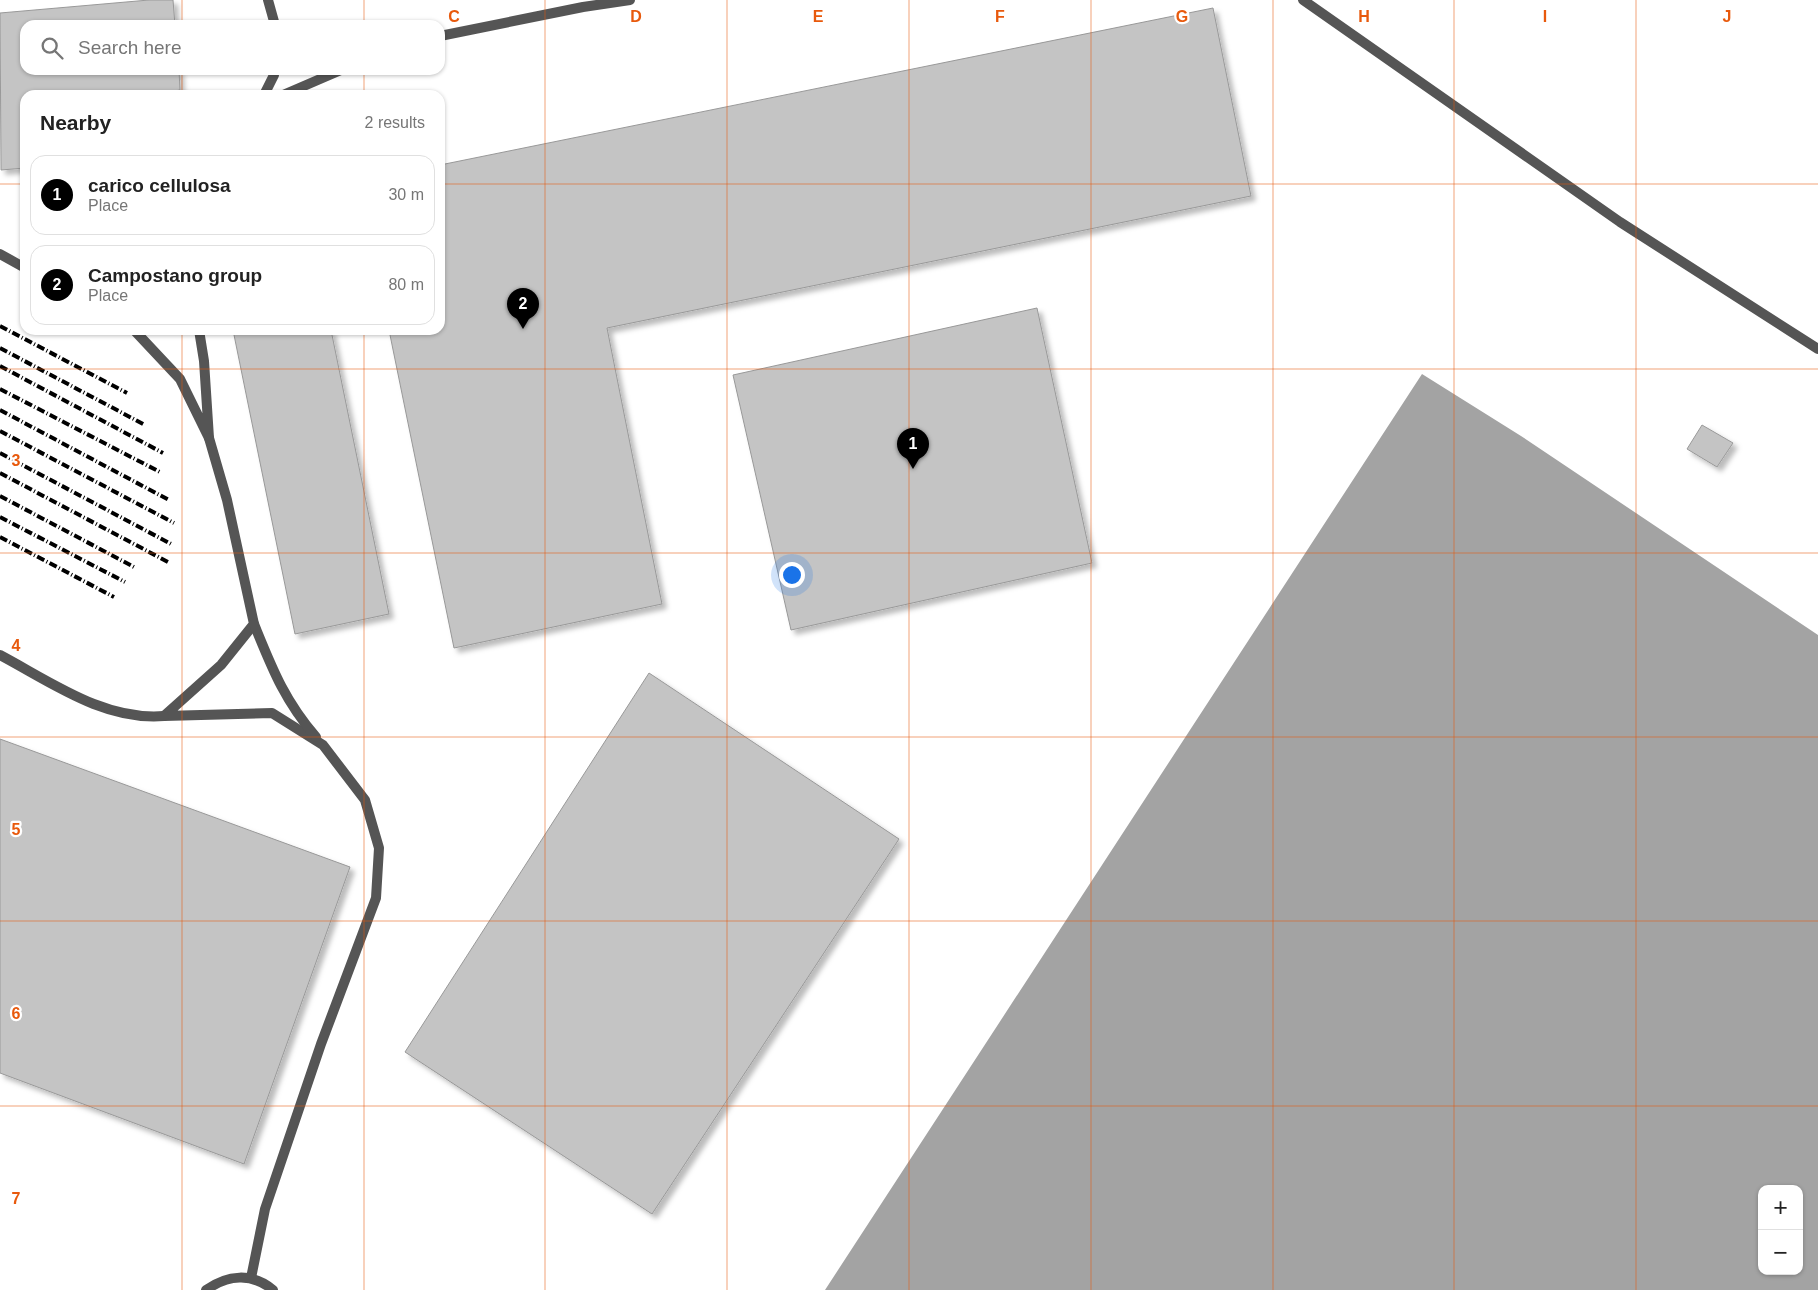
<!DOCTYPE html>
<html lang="en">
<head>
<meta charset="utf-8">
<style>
  body { margin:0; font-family:Helvetica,sans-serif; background:#f6f6f6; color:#222 }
  .controls { position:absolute; right:15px; bottom:15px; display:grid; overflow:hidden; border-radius:10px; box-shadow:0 1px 4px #0004 }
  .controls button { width:45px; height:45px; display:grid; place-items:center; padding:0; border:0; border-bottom:1px solid #e0e0e0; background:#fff; color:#222; font:25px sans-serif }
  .you { position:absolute; left:791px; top:574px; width:18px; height:18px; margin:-12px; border:4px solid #fff; border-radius:50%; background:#1a73e8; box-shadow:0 0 0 8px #1a73e833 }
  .badge { display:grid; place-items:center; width:32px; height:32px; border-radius:50%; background:#000; color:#fff; font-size:16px; font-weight:700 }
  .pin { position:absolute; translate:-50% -41px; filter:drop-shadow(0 1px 2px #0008) }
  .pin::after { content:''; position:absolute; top:26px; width:18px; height:15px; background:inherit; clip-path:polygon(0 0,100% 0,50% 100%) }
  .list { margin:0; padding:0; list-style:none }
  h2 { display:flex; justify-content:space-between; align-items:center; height:65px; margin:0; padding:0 20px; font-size:21px }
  h2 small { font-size:16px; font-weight:400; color:#767676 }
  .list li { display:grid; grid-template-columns:32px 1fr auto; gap:15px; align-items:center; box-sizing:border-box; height:80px; margin:0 10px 10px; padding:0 10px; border:1px solid #e0e0e0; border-radius:15px }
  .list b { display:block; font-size:19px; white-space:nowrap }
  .list p { margin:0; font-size:16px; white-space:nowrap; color:#767676 }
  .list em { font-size:16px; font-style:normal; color:#767676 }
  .icon { flex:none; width:28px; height:28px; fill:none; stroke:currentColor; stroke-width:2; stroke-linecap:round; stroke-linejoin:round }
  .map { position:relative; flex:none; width:1818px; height:1290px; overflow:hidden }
  .search { position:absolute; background:#fff; box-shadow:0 1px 4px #0004; left:20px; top:20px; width:425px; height:55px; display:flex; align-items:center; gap:12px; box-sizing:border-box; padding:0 18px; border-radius:15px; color:#767676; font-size:19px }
  .panel { position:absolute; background:#fff; box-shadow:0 1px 4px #0004; left:20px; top:90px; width:425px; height:245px; border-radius:15px }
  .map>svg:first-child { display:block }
  .water { fill:#a3a3a3; fill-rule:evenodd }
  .building { fill:#c4c4c4; stroke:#999; filter:url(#shadow) }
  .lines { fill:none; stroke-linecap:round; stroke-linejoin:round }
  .lane { stroke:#555; stroke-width:10 }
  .rail { stroke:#000; stroke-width:4; stroke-dasharray:8 2.5 1 2.5; stroke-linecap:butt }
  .grid { fill:none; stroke:#e8590c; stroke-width:1; stroke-opacity:0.55 }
  .grid-label { font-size:16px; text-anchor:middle; font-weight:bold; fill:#e8590c; stroke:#fff; stroke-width:4.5; stroke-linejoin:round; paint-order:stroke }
</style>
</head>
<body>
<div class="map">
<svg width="1818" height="1290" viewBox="0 0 1818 1290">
  <defs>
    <filter id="shadow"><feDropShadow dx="4.5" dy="4.5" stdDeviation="2.5" flood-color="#0004"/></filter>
  </defs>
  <rect width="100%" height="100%" fill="#fff"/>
  <path class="water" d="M 1422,374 L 1521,436 L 1818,635 L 1818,1290 L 825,1290 ZM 1762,1189 L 1799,1189 L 1799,1271 L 1762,1271 Z"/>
  <g class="building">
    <polygon points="149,0 173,0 175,25 25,25 25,70 179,70 180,90 151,95 25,95 25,168 1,170 0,13"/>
    <polygon points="1213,8 1251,196 607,328 662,604 454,648 389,330 440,330 440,165"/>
    <polygon points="1037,308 1092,563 791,630 733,375"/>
    <polygon points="233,330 331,330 389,614 295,634"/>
    <polygon points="1702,425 1733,443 1717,467 1687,449"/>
    <polygon points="649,673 899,839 652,1214 405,1052"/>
    <polygon points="0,739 350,867 244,1164 0,1073"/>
  </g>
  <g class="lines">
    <g class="lane">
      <polyline points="268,0 275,25"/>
      <polyline points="1303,0 1620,222 1818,349"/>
      <polyline points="440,36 583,7 630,0"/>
      <polyline points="264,95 274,75 274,70"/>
      <polyline points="283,95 341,70"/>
      <polyline points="0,254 25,268"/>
      <polyline points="134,330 180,379 209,438 204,361 199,330"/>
      <polyline points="209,438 227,500 254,624 221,665 164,716 272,713 323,745 365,800 379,848 376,898 321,1044 265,1209 251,1278"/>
      <path d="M 254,624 C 272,668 284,700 316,737"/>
      <path d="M 0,655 C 51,682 104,721 164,716"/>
      <path d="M 206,1290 C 227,1275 252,1272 273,1290"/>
    </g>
    <g class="rail">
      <polyline points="0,326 127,393"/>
      <polyline points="0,348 145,425"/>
      <polyline points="0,366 163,453"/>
      <polyline points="0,389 160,472"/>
      <polyline points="0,410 169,500"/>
      <polyline points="0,431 174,523"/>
      <polyline points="0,453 173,545"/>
      <polyline points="0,473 168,562"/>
      <polyline points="0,496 134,567"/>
      <polyline points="0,517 125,582"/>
      <polyline points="0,537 114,597"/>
    </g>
  </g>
  <path class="grid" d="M 182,0 L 182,25M 364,0 L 364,25M 545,0 L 545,1290M 727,0 L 727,1290M 909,0 L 909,1290M 1091,0 L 1091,1290M 1273,0 L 1273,1290M 1454,0 L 1454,1290M 1636,0 L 1636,1290M 182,70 L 182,95M 364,70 L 364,95M 0,184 L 25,184M 440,184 L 1818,184M 182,330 L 182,1290M 364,330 L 364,1290M 0,369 L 1818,369M 0,553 L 1818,553M 0,737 L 1818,737M 0,921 L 1818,921M 0,1106 L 1818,1106"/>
  <g class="grid-label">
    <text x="454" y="22">C</text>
    <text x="636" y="22">D</text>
    <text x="818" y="22">E</text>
    <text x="1000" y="22">F</text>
    <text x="1182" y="22">G</text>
    <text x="1364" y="22">H</text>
    <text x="1545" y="22">I</text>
    <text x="1727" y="22">J</text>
    <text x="16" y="466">3</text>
    <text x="16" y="651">4</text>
    <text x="16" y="835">5</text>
    <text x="16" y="1019">6</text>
    <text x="16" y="1204">7</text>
  </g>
</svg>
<div class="controls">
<button>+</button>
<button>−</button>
</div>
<div class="you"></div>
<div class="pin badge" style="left:913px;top:469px">1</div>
<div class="pin badge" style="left:523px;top:329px">2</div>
<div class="search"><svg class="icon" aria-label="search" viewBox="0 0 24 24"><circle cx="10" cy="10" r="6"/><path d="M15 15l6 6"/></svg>Search here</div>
<section class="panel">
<h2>Nearby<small>2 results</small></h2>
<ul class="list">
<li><span class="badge">1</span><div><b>carico cellulosa</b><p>Place</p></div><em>30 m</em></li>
<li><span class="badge">2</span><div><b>Campostano group</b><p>Place</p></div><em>80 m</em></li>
</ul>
</section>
</div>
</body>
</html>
